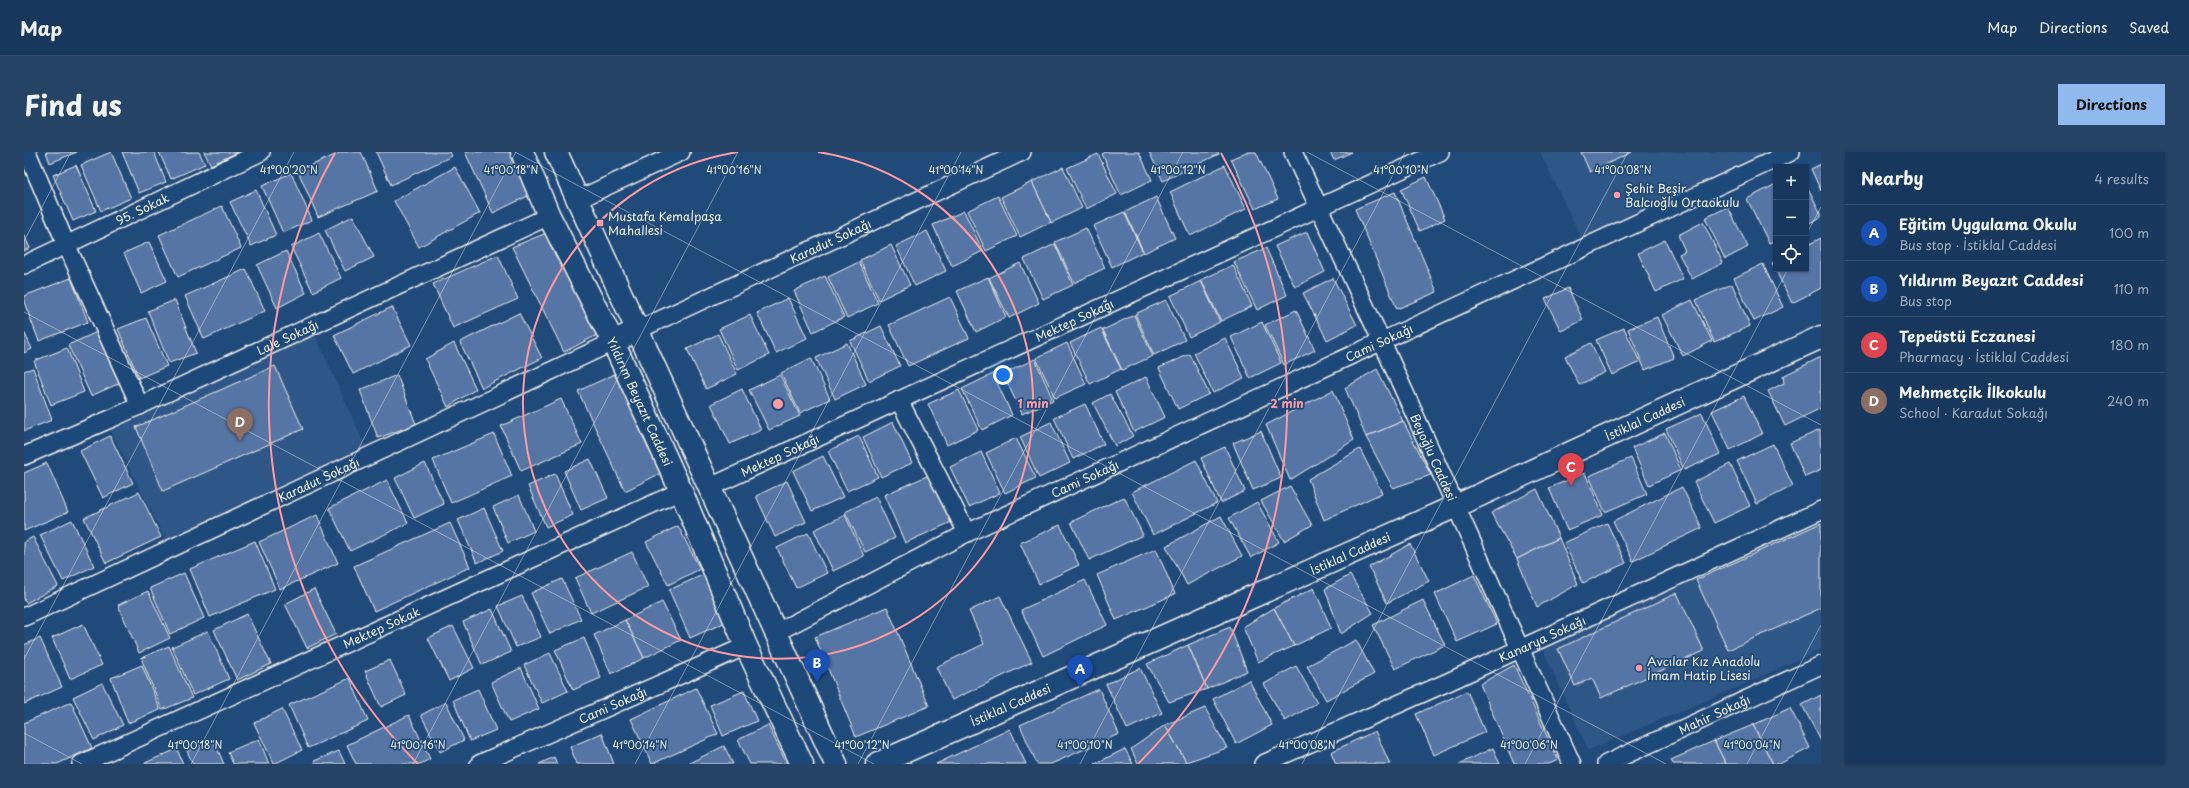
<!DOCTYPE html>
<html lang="en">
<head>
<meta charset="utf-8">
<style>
  body { margin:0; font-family:"Playpen Sans",sans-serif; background:#244365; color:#f1f3f6 }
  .controls { position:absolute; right:12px; top:12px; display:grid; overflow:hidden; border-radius:0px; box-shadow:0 1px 3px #0004 }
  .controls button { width:36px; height:36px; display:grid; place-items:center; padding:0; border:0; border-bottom:1px solid #365272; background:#17385c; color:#f1f3f6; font:20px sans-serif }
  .you { position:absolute; left:979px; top:223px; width:14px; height:14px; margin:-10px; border:3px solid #fff; border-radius:50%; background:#1a73e8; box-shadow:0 0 0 6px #1a73e833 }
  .badge { display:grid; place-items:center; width:26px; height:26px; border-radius:50%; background:#90b9f0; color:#fff; font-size:13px; font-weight:700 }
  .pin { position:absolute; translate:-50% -33px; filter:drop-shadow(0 1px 2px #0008) }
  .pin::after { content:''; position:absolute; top:21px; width:14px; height:12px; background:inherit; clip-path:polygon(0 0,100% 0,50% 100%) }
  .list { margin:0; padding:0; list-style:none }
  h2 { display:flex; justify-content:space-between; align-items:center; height:52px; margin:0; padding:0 16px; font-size:17px }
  h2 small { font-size:13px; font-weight:400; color:#9eacbb }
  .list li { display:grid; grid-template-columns:26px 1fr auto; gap:12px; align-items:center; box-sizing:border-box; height:56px; padding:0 16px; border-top:1px solid #365272 }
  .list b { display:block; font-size:15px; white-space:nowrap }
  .list p { margin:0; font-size:13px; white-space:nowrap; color:#9eacbb }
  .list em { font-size:13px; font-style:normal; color:#9eacbb }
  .icon { flex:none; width:22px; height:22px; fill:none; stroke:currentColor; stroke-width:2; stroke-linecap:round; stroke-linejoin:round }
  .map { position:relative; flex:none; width:1797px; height:612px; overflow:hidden; border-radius:0px }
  header { display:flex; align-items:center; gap:24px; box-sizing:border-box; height:56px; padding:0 20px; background:#17385c; border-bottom:1px solid #365272 }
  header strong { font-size:19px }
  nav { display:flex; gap:22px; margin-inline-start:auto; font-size:14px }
  .intro { display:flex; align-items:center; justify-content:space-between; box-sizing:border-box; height:96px; padding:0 24px }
  h1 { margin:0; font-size:28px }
  .button { padding:10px 18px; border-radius:0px; background:#90b9f0; color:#111; font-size:14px; font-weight:700 }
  main { display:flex; gap:24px; padding:0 24px }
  aside { flex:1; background:#17385c; border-radius:0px; box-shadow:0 1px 3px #0004 }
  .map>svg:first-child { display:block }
  .built { fill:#2f5787 }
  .building { fill:#5474a4; stroke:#f4f1e8 }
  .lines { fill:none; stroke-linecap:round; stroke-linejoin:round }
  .street-casing { stroke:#f4f1e8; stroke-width:20 }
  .secondary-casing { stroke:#f4f1e8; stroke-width:25 }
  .primary-casing { stroke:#f4f1e8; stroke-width:25 }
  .street { stroke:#1f4a7a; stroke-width:17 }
  .secondary { stroke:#1f4a7a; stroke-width:22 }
  .primary { stroke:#1f4a7a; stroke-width:22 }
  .ticks { fill:none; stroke:#f4f1e8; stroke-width:1; stroke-opacity:0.45 }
  .ring { fill:none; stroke:#ff9aa2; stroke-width:2 }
  .poi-dot { fill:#ff9aa2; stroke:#1f4a7a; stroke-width:1.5 }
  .labels { text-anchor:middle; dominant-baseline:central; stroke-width:3.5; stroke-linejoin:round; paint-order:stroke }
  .poi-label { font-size:12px; fill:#f4f1e8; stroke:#1f4a7a; text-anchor:start }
  .street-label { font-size:12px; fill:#f4f1e8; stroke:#1f4a7a }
  .ticks-label { font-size:10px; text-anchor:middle; fill:#f4f1e8; stroke:#1f4a7a; stroke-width:3.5; stroke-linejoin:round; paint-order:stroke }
  .centre { fill:#ff9aa2; stroke:#1f4a7a; stroke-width:2 }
  .ring-label { font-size:12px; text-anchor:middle; font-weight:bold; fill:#ff9aa2; stroke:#1f4a7a; stroke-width:3.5; stroke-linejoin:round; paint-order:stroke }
</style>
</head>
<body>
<header>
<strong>Map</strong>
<nav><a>Map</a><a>Directions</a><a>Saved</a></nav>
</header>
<div class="intro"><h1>Find us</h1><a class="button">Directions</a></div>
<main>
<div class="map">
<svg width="1797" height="612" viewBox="0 0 1797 612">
  <rect width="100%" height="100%" fill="#1f4a7a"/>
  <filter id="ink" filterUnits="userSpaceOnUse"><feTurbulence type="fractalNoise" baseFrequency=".025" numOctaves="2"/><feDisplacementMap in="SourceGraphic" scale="8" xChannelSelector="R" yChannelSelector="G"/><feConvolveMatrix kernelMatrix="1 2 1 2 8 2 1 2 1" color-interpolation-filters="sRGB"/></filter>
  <g filter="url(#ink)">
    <g class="built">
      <polygon points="1516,0 1743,0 1557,86"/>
      <polygon points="290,180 344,300 143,391 87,279"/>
      <polygon points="1797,365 1797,497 1712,536 1564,598 1519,497 1661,428"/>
    </g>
    <g class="building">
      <polygon points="22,0 53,0 26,11"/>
      <polygon points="87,0 107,46 77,59 57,13"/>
      <polygon points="98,0 130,0 142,30 115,41"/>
      <polygon points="135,0 175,0 181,12 147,27"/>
      <polygon points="180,0 214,0 187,13"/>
      <polygon points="318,0 337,0 354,39 294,65 274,19"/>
      <polygon points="352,0 426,0 428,4 367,33"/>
      <polygon points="441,0 488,0 506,43 469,61"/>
      <polygon points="1082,0 1115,0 1128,28 1097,43 1078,2"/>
      <polygon points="1125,0 1194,0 1195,2 1139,29"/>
      <polygon points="1222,0 1232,0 1254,47 1231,57 1207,7"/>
      <polygon points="1306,0 1328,0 1310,8"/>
      <polygon points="1557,0 1608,0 1566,20"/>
      <polygon points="1074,2 1093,42 1062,57 1043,16"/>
      <polygon points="1797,12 1797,39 1787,17"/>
      <polygon points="52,13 72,59 49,69 29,23"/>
      <polygon points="1201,13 1222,57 1166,84 1146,40"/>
      <polygon points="431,15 456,61 395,95 370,49"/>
      <polygon points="1039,15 1058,56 1027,71 1008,30"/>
      <polygon points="267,21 288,68 259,81 238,34"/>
      <polygon points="1402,25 1421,67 1396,79 1377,37"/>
      <polygon points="1008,30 1027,70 996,85 977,45"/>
      <polygon points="1752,32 1752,88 1745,91 1723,47"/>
      <polygon points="1782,32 1797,62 1797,65 1782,73"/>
      <polygon points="232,38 252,83 227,94 206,50"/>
      <polygon points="1371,40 1413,140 1373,157 1331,57"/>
      <polygon points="974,44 993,84 962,99 943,59"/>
      <polygon points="1132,45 1151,86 1120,101 1101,60"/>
      <polygon points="198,54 217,96 154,125 135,83"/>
      <polygon points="1704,55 1724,95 1701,107 1681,66"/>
      <polygon points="940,59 959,99 928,114 909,73"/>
      <polygon points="1100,60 1119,100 1088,115 1069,74"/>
      <polygon points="329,64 350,105 321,119 301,78"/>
      <polygon points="1679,70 1699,111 1668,127 1655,102 1661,99 1654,83"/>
      <polygon points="1062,76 1081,116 1050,131 1031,90"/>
      <polygon points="903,79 922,119 891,134 872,94"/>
      <polygon points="525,80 577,181 540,200 488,95"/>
      <polygon points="1283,80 1301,120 1271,135 1251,94"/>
      <polygon points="295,81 317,126 289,140 267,95"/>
      <polygon points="0,83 6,96 0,99"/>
      <polygon points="1797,86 1797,136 1768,151 1748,111 1752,109 1752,117 1782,117 1782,94"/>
      <polygon points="1641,88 1659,127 1632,140 1614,101"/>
      <polygon points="125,90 143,129 117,141 100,101"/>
      <polygon points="1031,92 1049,133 1019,147 1000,107"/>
      <polygon points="867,93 886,133 855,148 836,108"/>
      <polygon points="1242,96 1263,143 1233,158 1210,110"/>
      <polygon points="262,99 282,141 253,156 233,113"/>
      <polygon points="474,103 494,147 429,176 409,132"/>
      <polygon points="835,110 854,151 823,166 804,125"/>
      <polygon points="996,111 1015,151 985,166 965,126"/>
      <polygon points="1739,112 1759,155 1730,169 1710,126"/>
      <polygon points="1209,113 1228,154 1197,169 1177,128"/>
      <polygon points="222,117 241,159 180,187 161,144"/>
      <polygon points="801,124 820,165 789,180 770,139"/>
      <polygon points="964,125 982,165 952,180 933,139"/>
      <polygon points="47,126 64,170 15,189 0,150 0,144"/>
      <polygon points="1309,126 1333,173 1303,188 1279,141"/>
      <polygon points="1177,129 1196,170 1165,185 1146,144"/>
      <polygon points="1708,132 1726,174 1690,190 1672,148"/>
      <polygon points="1544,136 1559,168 1537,179 1521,147"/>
      <polygon points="926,145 945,186 884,214 865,173"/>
      <polygon points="764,146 783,186 752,201 733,161"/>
      <polygon points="151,148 172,201 145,211 124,159"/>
      <polygon points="1142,148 1161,188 1130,203 1111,162"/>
      <polygon points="1668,148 1688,189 1659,204 1638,163"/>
      <polygon points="368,155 387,193 329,222 310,183"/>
      <polygon points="1272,158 1291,198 1260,213 1241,173"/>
      <polygon points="495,161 518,206 458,236 436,190"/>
      <polygon points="726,163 745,203 714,218 695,177"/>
      <polygon points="1110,163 1129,204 1098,218 1079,178"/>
      <polygon points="1633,165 1650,206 1621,218 1604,177"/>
      <polygon points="122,166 143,214 115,226 94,177"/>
      <polygon points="1238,170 1257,211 1226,226 1207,185"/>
      <polygon points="857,174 876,214 845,229 826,189"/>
      <polygon points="1077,176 1097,217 1066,232 1046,191"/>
      <polygon points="1600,176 1616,210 1588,223 1572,188"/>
      <polygon points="0,180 8,197 0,201"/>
      <polygon points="73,180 96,231 67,244 44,193"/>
      <polygon points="694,182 713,222 682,237 663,197"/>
      <polygon points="1201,186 1220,226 1189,241 1170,201"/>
      <polygon points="430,191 452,237 424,255 401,207"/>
      <polygon points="823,191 842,232 811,247 792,206"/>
      <polygon points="1043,191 1062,232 1031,246 1012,206"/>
      <polygon points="1567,191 1581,220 1555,233 1541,204"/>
      <polygon points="43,196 60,240 27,253 10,209"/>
      <polygon points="1166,202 1185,242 1154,257 1135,216"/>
      <polygon points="1797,205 1797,256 1761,274 1744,239 1760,231 1759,224"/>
      <polygon points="787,206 806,247 776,261 757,221"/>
      <polygon points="1011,207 1029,248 998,262 979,222"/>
      <polygon points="251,214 279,277 139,339 112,275"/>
      <polygon points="9,216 28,268 0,279 0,219"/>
      <polygon points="1353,217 1379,269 1342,285 1321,236"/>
      <polygon points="591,222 637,321 601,339 554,239"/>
      <polygon points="969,222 988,263 958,278 938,237"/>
      <polygon points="373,223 392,272 354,286 336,238"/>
      <polygon points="756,223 776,264 745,278 725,238"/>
      <polygon points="1122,225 1141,265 1110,280 1091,240"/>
      <polygon points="718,237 737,278 706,292 687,252"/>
      <polygon points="935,238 954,278 923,293 904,252"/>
      <polygon points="1309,238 1330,288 1266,328 1242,273"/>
      <polygon points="1086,242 1109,284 1091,294 1069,251"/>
      <polygon points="1720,244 1738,282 1706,298 1688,259"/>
      <polygon points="537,247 558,292 497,319 477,274"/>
      <polygon points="1061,252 1080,292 1049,307 1030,266"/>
      <polygon points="1678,261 1696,302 1660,318 1642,277"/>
      <polygon points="1379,269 1407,323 1369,336 1342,285"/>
      <polygon points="869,270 888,311 857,325 839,285"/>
      <polygon points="1027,270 1046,311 1015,326 996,285"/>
      <polygon points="1796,278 1797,318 1781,325 1766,291"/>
      <polygon points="1237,279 1257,326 1229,338 1209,291"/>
      <polygon points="1641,281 1657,318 1625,333 1608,296"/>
      <polygon points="470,282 488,324 427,351 409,308"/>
      <polygon points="86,284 109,331 79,346 56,299"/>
      <polygon points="835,284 854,325 823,339 804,299"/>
      <polygon points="992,286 1012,326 981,341 962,301"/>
      <polygon points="1749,292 1769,334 1733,352 1713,309"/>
      <polygon points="1201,295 1221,339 1197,351 1177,306"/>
      <polygon points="1336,297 1358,341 1300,368 1284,327"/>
      <polygon points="957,300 976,341 945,355 926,315"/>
      <polygon points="799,304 819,345 788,359 769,319"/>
      <polygon points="1607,306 1623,342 1581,360 1565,324"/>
      <polygon points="566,307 584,346 557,358 540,319"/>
      <polygon points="1172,308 1193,351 1129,383 1108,340"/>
      <polygon points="23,311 44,360 0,379 0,321"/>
      <polygon points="401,311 420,352 390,366 371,326"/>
      <polygon points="1706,312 1726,354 1690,371 1670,330"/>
      <polygon points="912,320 932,368 881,391 860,343"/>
      <polygon points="1561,321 1579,363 1543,378 1525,336"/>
      <polygon points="531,322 549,363 522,375 504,334"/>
      <polygon points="363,328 384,371 326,399 305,356"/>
      <polygon points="763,329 782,370 751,385 732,344"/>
      <polygon points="1266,334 1288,373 1260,389 1237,349"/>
      <polygon points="1658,335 1678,376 1609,409 1589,369"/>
      <polygon points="1513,337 1535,386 1493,407 1467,361"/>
      <polygon points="115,340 137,385 82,411 60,366"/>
      <polygon points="495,343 510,379 484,391 469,355"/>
      <polygon points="852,345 871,386 841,400 821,360"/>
      <polygon points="1100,345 1119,383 1065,408 1047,370"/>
      <polygon points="1233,350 1255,390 1227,406 1205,366"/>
      <polygon points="460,356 479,399 453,411 434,368"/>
      <polygon points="293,363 314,411 256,437 235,390"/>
      <polygon points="821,363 840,404 809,419 790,378"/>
      <polygon points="1197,364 1218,404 1163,433 1142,394"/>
      <polygon points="48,368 70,414 39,429 16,383"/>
      <polygon points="426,371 446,415 350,459 330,414"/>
      <polygon points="1583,371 1602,411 1559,431 1540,391"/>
      <polygon points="1797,371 1797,456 1704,498 1672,428"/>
      <polygon points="1036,373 1055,413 1015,432 996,391"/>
      <polygon points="654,374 676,417 644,433 622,390"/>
      <polygon points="784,381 803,421 772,436 753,396"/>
      <polygon points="9,385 34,434 2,451 0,447 0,390"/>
      <polygon points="1535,386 1554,432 1513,455 1493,407"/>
      <polygon points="231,389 251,437 186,465 166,417"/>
      <polygon points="1386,392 1405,429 1363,451 1345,415"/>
      <polygon points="1132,397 1151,442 1092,468 1073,423"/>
      <polygon points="608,400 624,435 567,461 551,426"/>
      <polygon points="160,421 180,466 146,482 126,436"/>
      <polygon points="681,422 702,470 666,486 645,438"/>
      <polygon points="1326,423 1349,461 1317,482 1301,437"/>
      <polygon points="1450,423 1473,472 1433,490 1411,442"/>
      <polygon points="538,427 557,467 526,482 507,441"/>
      <polygon points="1061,428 1083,473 1019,504 997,458"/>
      <polygon points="1290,436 1307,476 1270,494 1250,456"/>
      <polygon points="290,437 312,482 283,496 261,452"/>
      <polygon points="124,439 146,486 115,501 94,453"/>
      <polygon points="1653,441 1680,499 1577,546 1568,526 1551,534 1534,497"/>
      <polygon points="498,444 517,485 492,495 474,454"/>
      <polygon points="976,444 1008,510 928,548 912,515 960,492 945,459"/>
      <polygon points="1399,448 1421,493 1371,517 1349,473"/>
      <polygon points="638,450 657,488 620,506 601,468"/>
      <polygon points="863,455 905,554 832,585 791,485"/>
      <polygon points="1250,456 1270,494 1234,510 1219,475"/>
      <polygon points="468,457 487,500 458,513 439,470"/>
      <polygon points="223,462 247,512 213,528 190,478"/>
      <polygon points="601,468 620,506 587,522 570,483"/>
      <polygon points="59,472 78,513 46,527 28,486"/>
      <polygon points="429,474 450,516 425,529 404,486"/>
      <polygon points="1206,475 1223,519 1183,537 1164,493"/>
      <polygon points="184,479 205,527 169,543 148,495"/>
      <polygon points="16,486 38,535 0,552 0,493"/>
      <polygon points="560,486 577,526 549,538 531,498"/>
      <polygon points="1332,488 1350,522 1302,548 1283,514"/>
      <polygon points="1164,493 1183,537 1145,550 1123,512"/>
      <polygon points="145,494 168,546 138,558 117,506"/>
      <polygon points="526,501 544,539 518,551 500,513"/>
      <polygon points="366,508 382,543 357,555 341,519"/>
      <polygon points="118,513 136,558 104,571 87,526"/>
      <polygon points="1490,513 1534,608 1525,612 1490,612 1456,532"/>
      <polygon points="1272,514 1293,551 1261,569 1240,532"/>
      <polygon points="497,516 515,557 485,570 467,530"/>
      <polygon points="1116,516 1138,561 1103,577 1082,532"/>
      <polygon points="326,526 344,569 284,596 265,553"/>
      <polygon points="1225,528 1248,573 1212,592 1189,547"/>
      <polygon points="78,531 99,573 70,588 49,545"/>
      <polygon points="672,536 694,582 628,612 607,567"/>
      <polygon points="454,537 472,578 446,589 429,548"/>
      <polygon points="1075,537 1095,582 1027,612 1013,612 996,573"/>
      <polygon points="720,539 733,569 699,584 686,553"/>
      <polygon points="1443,539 1461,580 1410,603 1392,562"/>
      <polygon points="1797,543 1797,589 1778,553"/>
      <polygon points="47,550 68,596 33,612 0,612 0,571"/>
      <polygon points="422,550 440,588 416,600 397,563"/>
      <polygon points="1181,556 1203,596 1162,610 1141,573"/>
      <polygon points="1766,556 1786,596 1755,612 1749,612 1729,573"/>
      <polygon points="258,557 278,598 250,612 230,571"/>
      <polygon points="385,563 406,607 396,612 332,612 323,593"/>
      <polygon points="744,573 763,612 726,612 714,588"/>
      <polygon points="1141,573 1162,610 1157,612 1114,612 1107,597"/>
      <polygon points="1729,573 1749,612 1702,612 1690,589"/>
      <polygon points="986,577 1002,612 912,612"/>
      <polygon points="1351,579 1366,612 1312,612 1307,600"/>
      <polygon points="578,581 590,612 553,612 546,595"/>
      <polygon points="189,587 200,612 169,612 163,599"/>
      <polygon points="235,587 245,612 209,612 204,600"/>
      <polygon points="1690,589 1702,612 1649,612 1647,608"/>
      <polygon points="700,594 709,612 663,612"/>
      <polygon points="1469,596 1476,612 1435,612"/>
      <polygon points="153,597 159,612 121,612 121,611"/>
      <polygon points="1101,597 1109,612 1070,612"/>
      <polygon points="315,599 321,612 292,612 290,609"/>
      <polygon points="530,605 533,612 515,612"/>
    </g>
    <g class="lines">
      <g class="street-casing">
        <g id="street">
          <polyline points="3,0 42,92 116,254"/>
          <path id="s1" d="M 1269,0 L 1358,190 L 1548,612"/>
          <polyline points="553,48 657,0"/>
          <path id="s2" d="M 0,113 L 237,0"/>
          <path id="s3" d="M 614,178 L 998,0"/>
          <polyline points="875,248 943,381"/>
          <path id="s4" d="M 0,304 L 91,265 L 525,64"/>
          <path id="s5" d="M 684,336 L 1416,0"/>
          <path id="s6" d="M 0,465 L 589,190"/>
          <path id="s7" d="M 753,480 L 943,381 L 1767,0"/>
          <path id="s8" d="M 57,612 L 657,339"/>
          <path id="s9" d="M 455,612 L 722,494"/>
          <path id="s10" d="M 1239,612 L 1424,530 L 1797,358"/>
          <path id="s11" d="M 1582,612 L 1797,513"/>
        </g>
      </g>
      <g class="secondary-casing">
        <g id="secondary">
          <polyline points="589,190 614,178"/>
          <path id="s12" d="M 853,612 L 1432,354 L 1797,185"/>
        </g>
      </g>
      <g class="primary-casing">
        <g id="primary">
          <path id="s13" d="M 498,0 L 525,64 L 589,190 L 657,339 L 722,494 L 778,612"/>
          <polyline points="532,0 812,612"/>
        </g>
      </g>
      <use href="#street" class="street"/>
      <use href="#secondary" class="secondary"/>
      <use href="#primary" class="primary"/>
    </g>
  </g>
  <path class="ticks" d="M 491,0 L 1642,612M 1283,0 L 1797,273M 1782,83 L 1797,55M 0,89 L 47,0M 0,160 L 850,612M 0,507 L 270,0M 0,581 L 58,612M 167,612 L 492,0M 389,612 L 714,0M 611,612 L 937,0M 834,612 L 1159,0M 1056,612 L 1381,0M 1278,612 L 1604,0M 1501,612 L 1764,117M 1723,612 L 1797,473"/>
  <g class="ring">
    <path d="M794 0A255 255 0 1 1 714 0"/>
    <path d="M394 612A509 509 0 0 1 311 1M1197 1A509 509 0 0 1 1114 612"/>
  </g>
  <g class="poi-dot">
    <circle cx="1593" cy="43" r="4"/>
    <rect x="572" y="67" width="8" height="8" rx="2"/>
    <circle cx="1615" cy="516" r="4"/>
  </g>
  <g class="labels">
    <g class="poi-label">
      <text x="1601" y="36">Şehit Beşir<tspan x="1601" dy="14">Balcıoğlu Ortaokulu</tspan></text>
      <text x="584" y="64">Mustafa Kemalpaşa<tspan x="584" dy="14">Mahallesi</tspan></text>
      <text x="1623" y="509">Avcılar Kız Anadolu<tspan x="1623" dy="14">İmam Hatip Lisesi</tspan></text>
    </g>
    <g class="street-label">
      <text stroke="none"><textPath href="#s2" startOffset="131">95. Sokak</textPath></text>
      <text stroke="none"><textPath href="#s3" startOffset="212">Karadut Sokağı</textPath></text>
      <text stroke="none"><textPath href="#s5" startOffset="403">Mektep Sokağı</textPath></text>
      <text stroke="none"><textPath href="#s4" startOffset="289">Lale Sokağı</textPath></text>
      <text stroke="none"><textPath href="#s7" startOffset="668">Cami Sokağı</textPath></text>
      <text stroke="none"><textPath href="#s13" startOffset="276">Yıldırım Beyazıt Caddesi</textPath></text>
      <text stroke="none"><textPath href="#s12" startOffset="842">İstiklal Caddesi</textPath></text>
      <text stroke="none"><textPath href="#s5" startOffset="79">Mektep Sokağı</textPath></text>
      <text stroke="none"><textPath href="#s1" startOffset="336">Beyoğlu Caddesi</textPath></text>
      <text stroke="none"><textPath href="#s7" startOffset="344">Cami Sokağı</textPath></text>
      <text stroke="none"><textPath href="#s6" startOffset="325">Karadut Sokağı</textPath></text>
      <text stroke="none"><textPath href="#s12" startOffset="518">İstiklal Caddesi</textPath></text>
      <text stroke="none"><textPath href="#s8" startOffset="330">Mektep Sokak</textPath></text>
      <text stroke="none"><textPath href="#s10" startOffset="306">Kanarya Sokağı</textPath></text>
      <text stroke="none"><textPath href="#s9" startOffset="146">Cami Sokağı</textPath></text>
      <text stroke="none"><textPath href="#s12" startOffset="146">İstiklal Caddesi</textPath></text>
      <text stroke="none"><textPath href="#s11" startOffset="119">Mahir Sokağı</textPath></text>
    </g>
  </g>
  <g class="ticks-label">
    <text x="1377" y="22">41°00'10"N</text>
    <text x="265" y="22">41°00'20"N</text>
    <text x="487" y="22">41°00'18"N</text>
    <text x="710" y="22">41°00'16"N</text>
    <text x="932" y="22">41°00'14"N</text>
    <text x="1154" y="22">41°00'12"N</text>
    <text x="1599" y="22">41°00'08"N</text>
    <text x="171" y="597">41°00'18"N</text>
    <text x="394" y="597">41°00'16"N</text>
    <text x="616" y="597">41°00'14"N</text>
    <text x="838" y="597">41°00'12"N</text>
    <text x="1061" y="597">41°00'10"N</text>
    <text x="1283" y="597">41°00'08"N</text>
    <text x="1505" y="597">41°00'06"N</text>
    <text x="1728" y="597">41°00'04"N</text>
  </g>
  <circle cx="754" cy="252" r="6" class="centre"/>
  <g class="ring-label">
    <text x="1009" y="256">1 min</text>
    <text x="1263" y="256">2 min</text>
  </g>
</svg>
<div class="controls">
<button>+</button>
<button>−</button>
<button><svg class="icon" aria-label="locate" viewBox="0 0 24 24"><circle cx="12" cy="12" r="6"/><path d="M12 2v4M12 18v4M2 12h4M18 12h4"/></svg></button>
</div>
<div class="you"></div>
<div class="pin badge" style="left:1056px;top:536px;background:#1a4fb4">A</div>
<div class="pin badge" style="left:793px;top:530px;background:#1a4fb4">B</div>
<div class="pin badge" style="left:1547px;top:334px;background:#e0444e">C</div>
<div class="pin badge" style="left:216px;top:289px;background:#8d6e63">D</div>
</div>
<aside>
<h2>Nearby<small>4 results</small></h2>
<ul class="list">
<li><span class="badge" style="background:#1a4fb4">A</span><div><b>Eğitim Uygulama Okulu</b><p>Bus stop · İstiklal Caddesi</p></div><em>100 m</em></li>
<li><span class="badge" style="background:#1a4fb4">B</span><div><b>Yıldırım Beyazıt Caddesi</b><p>Bus stop</p></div><em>110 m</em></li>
<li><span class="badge" style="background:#e0444e">C</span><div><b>Tepeüstü Eczanesi</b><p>Pharmacy · İstiklal Caddesi</p></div><em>180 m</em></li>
<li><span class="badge" style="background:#8d6e63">D</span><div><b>Mehmetçik İlkokulu</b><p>School · Karadut Sokağı</p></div><em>240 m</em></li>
</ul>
</aside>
</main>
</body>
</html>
